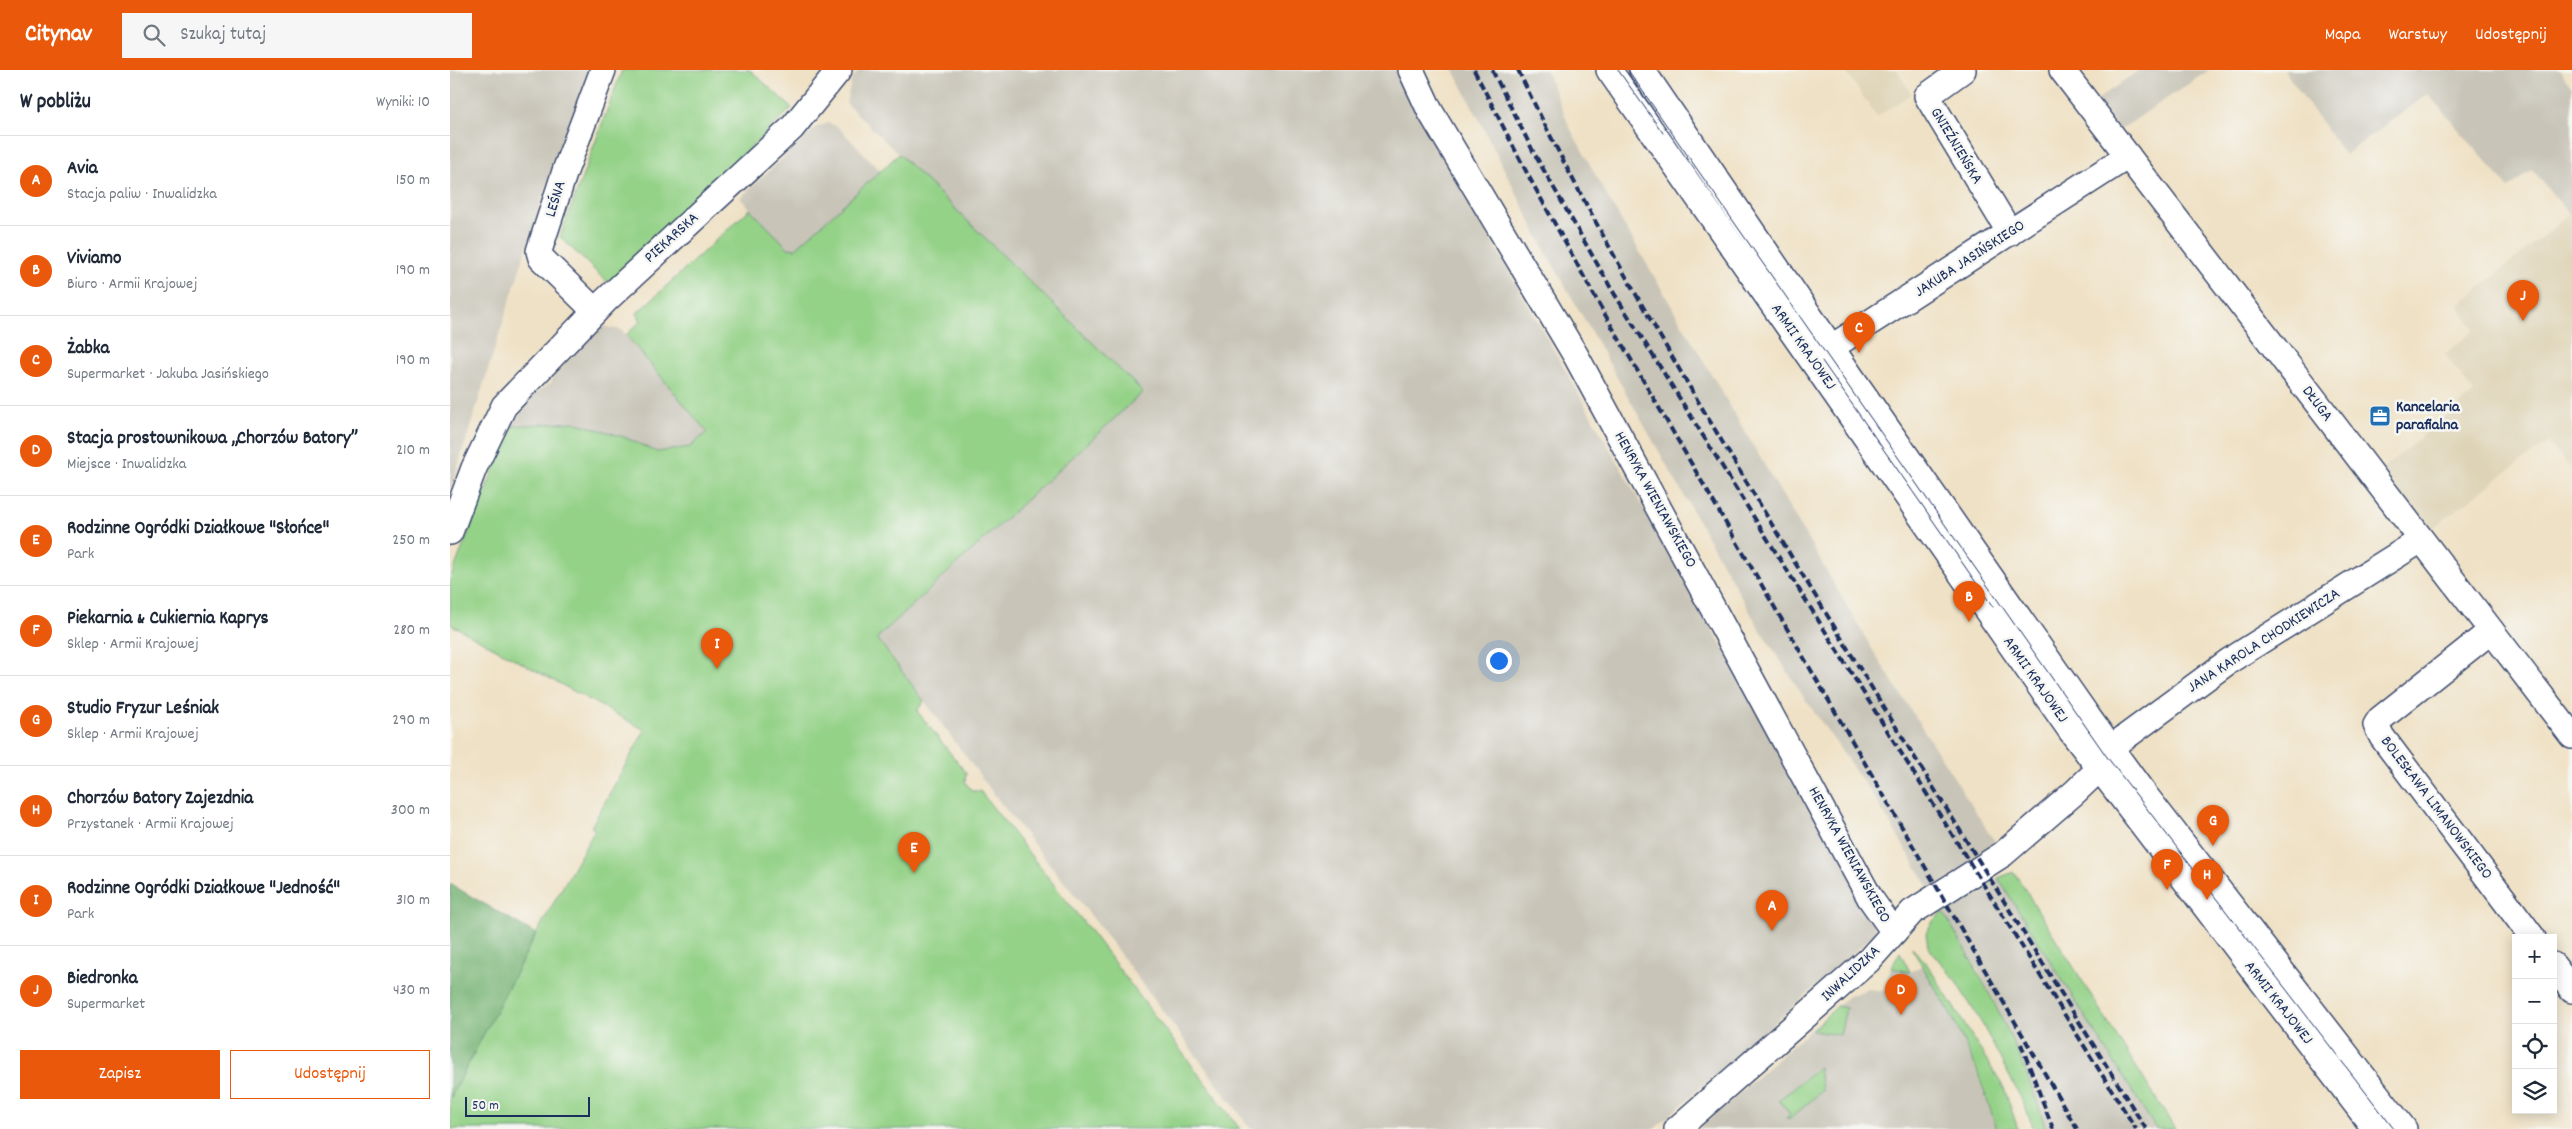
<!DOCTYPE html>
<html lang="pl">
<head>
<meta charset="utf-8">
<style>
  body { margin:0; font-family:Dekko,sans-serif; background:#f6f6f7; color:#1f2937 }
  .controls { position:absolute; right:15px; bottom:15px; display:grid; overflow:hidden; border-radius:0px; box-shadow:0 2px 12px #0003 }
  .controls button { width:45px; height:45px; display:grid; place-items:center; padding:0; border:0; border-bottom:1px solid #e0e1e3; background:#fff; color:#1f2937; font:25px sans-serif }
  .scale { position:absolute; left:15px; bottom:12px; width:125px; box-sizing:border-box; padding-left:5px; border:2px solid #1b2f5e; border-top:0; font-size:14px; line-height:18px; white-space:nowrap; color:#1b2f5e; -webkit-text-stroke:4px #f6f6f2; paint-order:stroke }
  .you { position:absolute; left:1048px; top:590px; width:18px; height:18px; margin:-12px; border:4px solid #fff; border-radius:50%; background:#1a73e8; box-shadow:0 0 0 8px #1a73e833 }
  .badge { display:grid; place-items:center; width:32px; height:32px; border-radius:50%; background:#ea580c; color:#fff; font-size:16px; font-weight:700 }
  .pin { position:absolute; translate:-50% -41px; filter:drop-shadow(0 1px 2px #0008) }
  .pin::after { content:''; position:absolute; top:26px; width:18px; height:15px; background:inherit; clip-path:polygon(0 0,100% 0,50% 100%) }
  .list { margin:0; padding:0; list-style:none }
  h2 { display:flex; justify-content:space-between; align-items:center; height:65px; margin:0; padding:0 20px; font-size:21px }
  h2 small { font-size:16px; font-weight:400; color:#747a83 }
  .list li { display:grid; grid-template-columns:32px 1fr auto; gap:15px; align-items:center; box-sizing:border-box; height:90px; padding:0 20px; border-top:1px solid #e0e1e3 }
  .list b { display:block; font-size:19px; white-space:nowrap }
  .list p { margin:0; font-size:16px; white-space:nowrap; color:#747a83 }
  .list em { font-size:16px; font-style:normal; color:#747a83 }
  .actions { display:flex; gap:10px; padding:15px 20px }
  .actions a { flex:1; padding:11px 0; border:1px solid #ea580c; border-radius:0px; text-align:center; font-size:18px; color:#ea580c }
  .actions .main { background:#ea580c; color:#fff }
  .icon { flex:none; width:28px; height:28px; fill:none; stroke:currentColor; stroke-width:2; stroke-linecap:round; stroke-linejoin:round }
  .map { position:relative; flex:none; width:2122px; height:1059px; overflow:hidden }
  header { display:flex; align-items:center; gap:30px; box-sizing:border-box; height:70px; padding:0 25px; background:#ea580c; color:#fff }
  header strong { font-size:24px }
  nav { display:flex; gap:28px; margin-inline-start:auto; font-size:18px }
  .search { width:350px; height:45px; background:#f6f6f7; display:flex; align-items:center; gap:12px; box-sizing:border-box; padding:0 18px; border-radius:0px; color:#747a83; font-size:19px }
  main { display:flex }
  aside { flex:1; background:#fff }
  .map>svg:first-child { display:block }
  .built { fill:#ded3b6 }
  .industrial { fill:#c8c4b8 }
  .green { fill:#94d288; stroke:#588073 }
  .forest { fill:#77b474; stroke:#497269 }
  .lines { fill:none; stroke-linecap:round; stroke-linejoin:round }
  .minor-casing { stroke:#3b4a6d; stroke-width:28 }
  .minor { stroke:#fff; stroke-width:25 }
  .tram { stroke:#1b2f5e; stroke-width:1 }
  .rail { stroke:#1b2f5e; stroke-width:4; stroke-dasharray:8 4; stroke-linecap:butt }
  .labels { text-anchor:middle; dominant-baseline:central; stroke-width:5; stroke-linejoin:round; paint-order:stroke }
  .street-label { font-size:16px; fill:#1b2f5e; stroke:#f6f6f2 }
  .poi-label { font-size:16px; font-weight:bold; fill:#1b2f5e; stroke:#f6f6f2; text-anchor:start }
</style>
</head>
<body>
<header>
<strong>Citynav</strong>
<div class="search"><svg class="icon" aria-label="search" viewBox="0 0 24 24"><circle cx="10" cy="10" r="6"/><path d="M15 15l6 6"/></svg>Szukaj tutaj</div>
<nav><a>Mapa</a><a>Warstwy</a><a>Udostępnij</a></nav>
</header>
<main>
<aside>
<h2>W pobliżu<small>Wyniki: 10</small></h2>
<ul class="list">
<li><span class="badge">A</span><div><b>Avia</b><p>Stacja paliw · Inwalidzka</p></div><em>150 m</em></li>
<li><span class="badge">B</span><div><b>Viviamo</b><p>Biuro · Armii Krajowej</p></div><em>190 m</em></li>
<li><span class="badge">C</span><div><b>Żabka</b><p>Supermarket · Jakuba Jasińskiego</p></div><em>190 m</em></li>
<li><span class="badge">D</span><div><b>Stacja prostownikowa „Chorzów Batory”</b><p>Miejsce · Inwalidzka</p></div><em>210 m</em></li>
<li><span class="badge">E</span><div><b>Rodzinne Ogródki Działkowe &quot;Słońce&quot;</b><p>Park</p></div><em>250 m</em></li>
<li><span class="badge">F</span><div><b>Piekarnia &amp; Cukiernia Kaprys</b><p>Sklep · Armii Krajowej</p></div><em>280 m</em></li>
<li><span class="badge">G</span><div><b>Studio Fryzur Leśniak</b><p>Sklep · Armii Krajowej</p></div><em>290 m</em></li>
<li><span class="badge">H</span><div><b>Chorzów Batory Zajezdnia</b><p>Przystanek · Armii Krajowej</p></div><em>300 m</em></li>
<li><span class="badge">I</span><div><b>Rodzinne Ogródki Działkowe &quot;Jedność&quot;</b><p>Park</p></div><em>310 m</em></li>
<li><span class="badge">J</span><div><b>Biedronka</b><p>Supermarket</p></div><em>430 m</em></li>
</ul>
<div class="actions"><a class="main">Zapisz</a><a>Udostępnij</a></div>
</aside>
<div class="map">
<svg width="2122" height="1059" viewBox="0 0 2122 1059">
  <rect width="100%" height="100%" fill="#f6f6f2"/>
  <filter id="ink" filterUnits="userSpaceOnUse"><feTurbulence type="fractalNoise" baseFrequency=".02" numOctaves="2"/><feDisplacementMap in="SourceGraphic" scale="10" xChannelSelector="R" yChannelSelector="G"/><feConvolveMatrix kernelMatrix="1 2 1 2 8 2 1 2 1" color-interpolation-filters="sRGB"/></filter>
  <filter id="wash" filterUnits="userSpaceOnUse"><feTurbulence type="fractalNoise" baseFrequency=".0096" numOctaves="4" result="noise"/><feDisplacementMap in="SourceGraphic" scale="20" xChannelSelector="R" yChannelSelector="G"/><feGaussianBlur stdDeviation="1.12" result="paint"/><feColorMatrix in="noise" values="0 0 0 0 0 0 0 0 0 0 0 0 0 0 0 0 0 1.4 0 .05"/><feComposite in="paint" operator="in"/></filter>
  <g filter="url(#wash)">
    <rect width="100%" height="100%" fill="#efe1c5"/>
    <g class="built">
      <polygon points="1395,0 1447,0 1461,24 1427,47"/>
      <polygon points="2122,142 2122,400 2098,373 2067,394 1977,462 1929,402 2024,323 1995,284 2024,260 2008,236"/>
    </g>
    <g class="industrial">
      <polygon points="0,0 142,0 94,122 0,421"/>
      <polygon points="410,0 948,0 970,45 1421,838 1426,863 1204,1059 801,1059 643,848 549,731 427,567 693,322 396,33 402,9"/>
      <polygon points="1004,0 1096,0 1119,56 1157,126 1425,584 1547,775 1481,821 1426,730 1353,626 1305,551 1095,180"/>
      <polygon points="1689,0 1759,0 1670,60 1647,30"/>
      <polygon points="1834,0 2110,0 2122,18 2122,142 2119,144 2082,99 2059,118 1978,24 1895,85"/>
      <polygon points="378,53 387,56 431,101 345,179 338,178 290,128 365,58"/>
      <polygon points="151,256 171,260 257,362 240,377 207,382 174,367 125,352 61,356 84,324 101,313 104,305"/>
      <polygon points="1546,808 1548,808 1706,1059 1596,1059 1588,1034 1550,942 1528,899 1493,842"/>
      <polygon points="1473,895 1494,930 1518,980 1547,1059 1249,1059 1397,927 1418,919 1434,921 1441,898 1460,902"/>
    </g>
    <g class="green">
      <polygon points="172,0 300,0 342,38 159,214 110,167"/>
      <polygon points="449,84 693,322 427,568 474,631 467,641 516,703 515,712 522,721 530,721 642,863 790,1059 0,1059 0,1029 86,864 145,760 141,757 195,660 0,554 0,509 61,356 124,352 174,367 207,382 240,377 257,362 176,265 191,251 187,243 300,139 338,178 345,179"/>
      <polygon points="1564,802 1725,1059 1706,1059 1548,808"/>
      <path d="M 1493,842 C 1535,911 1572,981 1596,1059 L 1584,1059 L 1572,1030 L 1531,952 L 1505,910 L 1478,877 L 1476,863 L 1483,851 Z"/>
      <polygon points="1461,877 1475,891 1554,1018 1568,1059 1547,1059 1526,998 1501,944"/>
      <polygon points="1450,882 1460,902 1441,898"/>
      <polygon points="1387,936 1396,938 1390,965 1362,961"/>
      <polygon points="1369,997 1372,1021 1341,1048 1336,1048 1340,1044 1329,1030"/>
    </g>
    <polygon class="forest" points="0,814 86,864 0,1029"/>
  </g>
  <g filter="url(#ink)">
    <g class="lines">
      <g class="minor-casing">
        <g id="minor">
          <polyline points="961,0 980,41 1126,286 1420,828 1444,862"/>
          <polyline points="1159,0 1621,661 1925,1059"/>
          <polyline points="1192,0 1402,308 1638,647 1692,721 1954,1059"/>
          <polyline points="1513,0 1477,26 1560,163"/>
          <polyline points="1612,0 2122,666"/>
          <polyline points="145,241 91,188 89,181 115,101 153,0"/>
          <polyline points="1368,286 1678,86"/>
          <polyline points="0,462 24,398 54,336 156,230 342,58 389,0"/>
          <polyline points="2041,561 1930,649 1926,655 1932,667 2083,868"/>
          <polyline points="2103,895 2122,920"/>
          <polyline points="1227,1059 1419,890 1462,842 1553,784 1625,722 1649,699 1670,671 1779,591 1971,470"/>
        </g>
      </g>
      <use href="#minor" class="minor"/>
      <g class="tram">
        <polyline points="1168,0 1213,63"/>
        <polyline points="1178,0 1657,687 1944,1059"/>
        <polyline points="1372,291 1543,537"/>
      </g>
      <g class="rail">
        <polyline points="1024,0 1078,105 1150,236 1627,1059"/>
        <polyline points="1042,0 1084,83 1162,220 1686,1059"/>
        <path d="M 1068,0 C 1149,170 1247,330 1344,491 C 1460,681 1578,870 1696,1059"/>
        <polyline points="1571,974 1603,1059"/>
      </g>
    </g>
  </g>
  <defs>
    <g id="office-square" transform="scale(1.125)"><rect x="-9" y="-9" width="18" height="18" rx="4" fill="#1f6fb2" stroke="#f6f6f2"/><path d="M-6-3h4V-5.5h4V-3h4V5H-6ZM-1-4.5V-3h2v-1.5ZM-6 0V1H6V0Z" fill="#fff"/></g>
  </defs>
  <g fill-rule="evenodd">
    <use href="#office-square" x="1930" y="346"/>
  </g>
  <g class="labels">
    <g class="street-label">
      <text transform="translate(1506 76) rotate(59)">GNIEŹNIEŃSKA</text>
      <text transform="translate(106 129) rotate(-73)">LEŚNA</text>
      <text transform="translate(222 168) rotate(-42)">PIEKARSKA</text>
      <text transform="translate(1520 189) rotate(-33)">JAKUBA JASIŃSKIEGO</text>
      <text transform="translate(1353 277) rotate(55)">ARMII KRAJOWEJ</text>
      <text transform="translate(1867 334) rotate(53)">DŁUGA</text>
      <text transform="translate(1205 430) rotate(61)">HENRYKA WIENIAWSKIEGO</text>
      <text transform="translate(1814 571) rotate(-33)">JANA KAROLA CHODKIEWICZA</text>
      <text transform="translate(1585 610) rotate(55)">ARMII KRAJOWEJ</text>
      <text transform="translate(1986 738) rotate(53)">BOLESŁAWA LIMANOWSKIEGO</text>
      <text transform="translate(1399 785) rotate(61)">HENRYKA WIENIAWSKIEGO</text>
      <text transform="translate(1401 904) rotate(-43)">INWALIDZKA</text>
      <text transform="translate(1828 933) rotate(52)">ARMII KRAJOWEJ</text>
    </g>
    <g class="poi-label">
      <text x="1946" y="337">Kancelaria<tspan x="1946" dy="18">parafialna</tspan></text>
    </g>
  </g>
</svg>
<div class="controls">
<button>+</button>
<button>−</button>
<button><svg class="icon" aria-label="locate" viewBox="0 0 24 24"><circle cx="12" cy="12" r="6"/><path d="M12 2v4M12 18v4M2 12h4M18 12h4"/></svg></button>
<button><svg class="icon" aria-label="layers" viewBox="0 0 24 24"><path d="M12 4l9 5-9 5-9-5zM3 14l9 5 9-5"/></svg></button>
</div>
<div class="scale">50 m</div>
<div class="you"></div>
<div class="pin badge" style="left:1322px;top:861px">A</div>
<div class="pin badge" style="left:1519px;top:552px">B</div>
<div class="pin badge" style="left:1409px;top:283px">C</div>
<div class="pin badge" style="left:1451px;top:945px">D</div>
<div class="pin badge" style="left:464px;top:803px">E</div>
<div class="pin badge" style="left:1717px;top:820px">F</div>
<div class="pin badge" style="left:1763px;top:776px">G</div>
<div class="pin badge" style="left:1757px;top:830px">H</div>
<div class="pin badge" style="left:267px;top:599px">I</div>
<div class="pin badge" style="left:2073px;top:251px">J</div>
</div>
</main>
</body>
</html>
